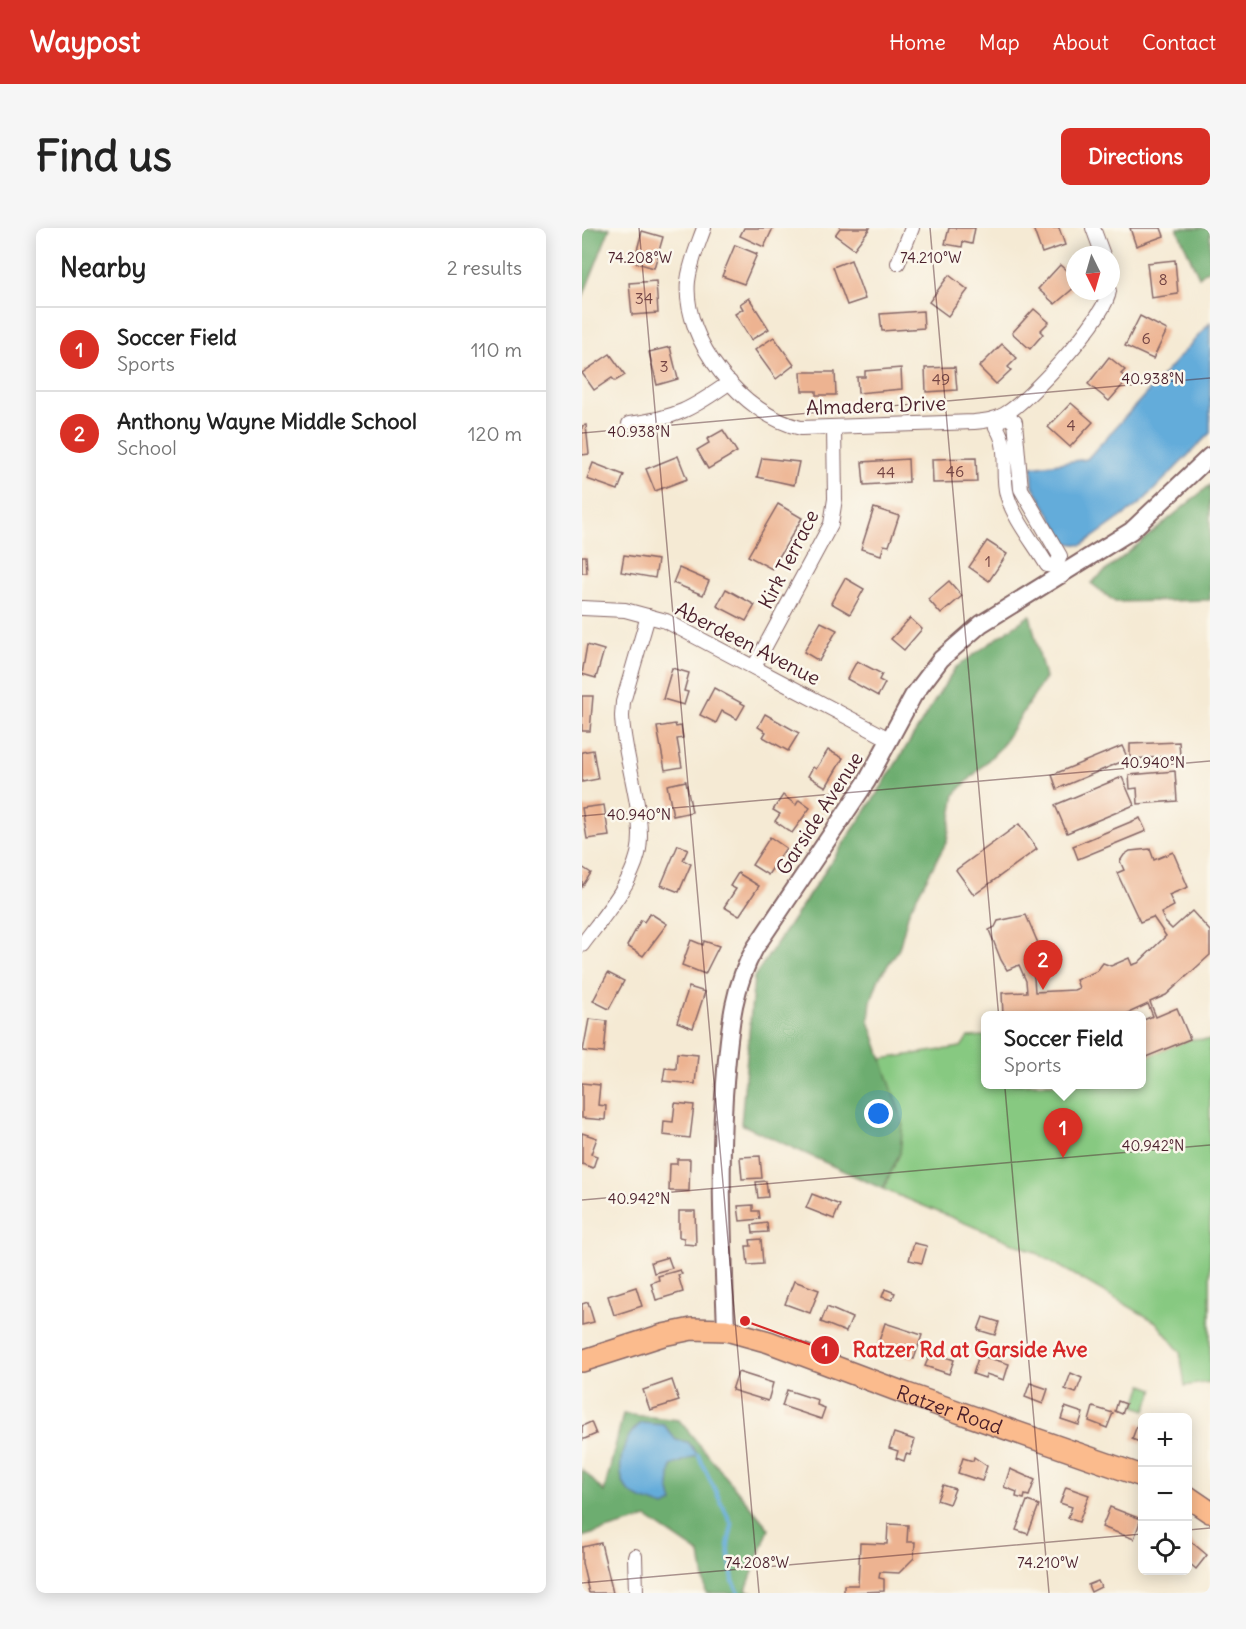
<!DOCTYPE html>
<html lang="en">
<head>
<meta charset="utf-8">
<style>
  body { margin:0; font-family:Delius,sans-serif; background:#f6f6f6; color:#222 }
  .controls { position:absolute; right:18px; bottom:18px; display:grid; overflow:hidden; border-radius:9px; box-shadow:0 3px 15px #0003 }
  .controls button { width:54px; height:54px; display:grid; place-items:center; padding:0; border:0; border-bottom:2px solid #e0e0e0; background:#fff; color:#222; font:30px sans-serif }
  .compass { position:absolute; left:484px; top:18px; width:54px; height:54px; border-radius:50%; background:#fff; box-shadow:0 3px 15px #0003; rotate:175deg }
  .you { position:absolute; left:297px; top:886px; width:21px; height:21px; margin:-15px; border:4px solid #fff; border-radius:50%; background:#1a73e8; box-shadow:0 0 0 9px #1a73e833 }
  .badge { display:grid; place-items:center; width:39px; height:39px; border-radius:50%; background:#d93025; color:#fff; font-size:20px; font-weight:700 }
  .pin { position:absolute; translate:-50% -50px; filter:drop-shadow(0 2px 3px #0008) }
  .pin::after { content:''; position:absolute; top:32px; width:21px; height:18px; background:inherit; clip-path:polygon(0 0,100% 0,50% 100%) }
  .popup { position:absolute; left:399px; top:783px; width:165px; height:78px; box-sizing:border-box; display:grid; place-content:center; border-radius:9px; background:#fff; filter:drop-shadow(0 2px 4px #0005); font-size:20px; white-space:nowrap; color:#767676 }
  .popup b { font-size:22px; color:#222 }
  .popup::after { content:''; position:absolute; left:50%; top:100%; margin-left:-12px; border:12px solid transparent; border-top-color:#fff }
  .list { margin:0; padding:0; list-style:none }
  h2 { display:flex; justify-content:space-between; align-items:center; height:78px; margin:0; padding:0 24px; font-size:26px }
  h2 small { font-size:20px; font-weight:400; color:#767676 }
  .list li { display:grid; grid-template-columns:39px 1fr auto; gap:18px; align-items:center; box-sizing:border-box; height:84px; padding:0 24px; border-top:2px solid #e0e0e0 }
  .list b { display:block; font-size:22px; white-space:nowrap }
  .list p { margin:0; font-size:20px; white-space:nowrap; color:#767676 }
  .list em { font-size:20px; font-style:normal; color:#767676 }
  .icon { flex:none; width:33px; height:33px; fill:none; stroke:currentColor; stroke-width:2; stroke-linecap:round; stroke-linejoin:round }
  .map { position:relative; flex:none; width:628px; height:1365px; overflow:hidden; border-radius:9px }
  header { display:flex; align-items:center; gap:36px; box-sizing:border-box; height:84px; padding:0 30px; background:#d93025; color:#fff }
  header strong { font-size:28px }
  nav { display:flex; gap:33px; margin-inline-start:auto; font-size:21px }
  .intro { display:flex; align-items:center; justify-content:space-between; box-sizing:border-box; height:144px; padding:0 36px }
  h1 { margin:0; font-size:42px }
  .button { padding:15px 27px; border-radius:9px; background:#d93025; color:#fff; font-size:21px; font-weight:700 }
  main { display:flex; gap:36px; padding:0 36px }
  aside { flex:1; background:#fff; border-radius:9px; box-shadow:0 3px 15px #0003 }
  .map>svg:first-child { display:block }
  .green { fill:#87c981; stroke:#687456; stroke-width:1.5 }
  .forest { fill:#6dad6f; stroke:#5c664d; stroke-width:1.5 }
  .water { fill:#63acda; stroke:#566682; stroke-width:1.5 }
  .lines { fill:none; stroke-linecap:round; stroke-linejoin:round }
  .stream { stroke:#63acda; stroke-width:4 }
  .building { fill:#edb391 }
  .minor-casing { stroke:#866666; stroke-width:16 }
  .tertiary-casing { stroke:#866666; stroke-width:20 }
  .primary-casing { stroke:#866666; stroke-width:24 }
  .minor { stroke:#fff; stroke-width:14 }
  .tertiary { stroke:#fff; stroke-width:16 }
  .primary { stroke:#fbbb8d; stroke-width:21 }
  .ticks { fill:none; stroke:#4a1f2b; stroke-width:1.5; stroke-opacity:0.45 }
  .labels { text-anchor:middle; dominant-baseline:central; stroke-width:5; stroke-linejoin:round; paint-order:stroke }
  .number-label { font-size:16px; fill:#734444 }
  .street-label { font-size:20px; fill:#4a1f2b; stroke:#fbf7ec }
  .ticks-label { font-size:15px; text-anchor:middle; fill:#4a1f2b; stroke:#fbf7ec; stroke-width:5; stroke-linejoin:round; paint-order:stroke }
  .leader { fill:none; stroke:#d62828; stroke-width:2 }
  .callout-dot { fill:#d62828; stroke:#fbf7ec; stroke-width:2 }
  .mark-label { font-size:18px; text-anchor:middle; font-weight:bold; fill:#fff }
  .callout-label { font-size:21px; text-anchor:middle; font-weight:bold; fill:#d62828; stroke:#fbf7ec; stroke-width:5; stroke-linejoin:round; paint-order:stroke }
</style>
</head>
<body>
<header>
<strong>Waypost</strong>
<nav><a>Home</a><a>Map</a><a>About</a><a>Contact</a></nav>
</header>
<div class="intro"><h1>Find us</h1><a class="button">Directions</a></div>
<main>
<aside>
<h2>Nearby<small>2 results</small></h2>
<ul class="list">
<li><span class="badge">1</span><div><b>Soccer Field</b><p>Sports</p></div><em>110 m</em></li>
<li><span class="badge">2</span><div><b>Anthony Wayne Middle School</b><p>School</p></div><em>120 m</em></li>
</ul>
</aside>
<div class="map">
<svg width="628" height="1365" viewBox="0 0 628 1365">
  <rect width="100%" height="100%" fill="#fbf7ec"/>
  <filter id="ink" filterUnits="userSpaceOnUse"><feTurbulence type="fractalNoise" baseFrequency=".0167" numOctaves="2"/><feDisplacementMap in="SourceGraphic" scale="12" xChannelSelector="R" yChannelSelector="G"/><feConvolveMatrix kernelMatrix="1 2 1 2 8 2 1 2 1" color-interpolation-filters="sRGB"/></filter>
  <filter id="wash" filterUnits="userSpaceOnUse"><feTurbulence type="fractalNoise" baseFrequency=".008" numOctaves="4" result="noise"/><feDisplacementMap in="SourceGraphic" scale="24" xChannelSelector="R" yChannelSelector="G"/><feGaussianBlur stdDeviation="1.35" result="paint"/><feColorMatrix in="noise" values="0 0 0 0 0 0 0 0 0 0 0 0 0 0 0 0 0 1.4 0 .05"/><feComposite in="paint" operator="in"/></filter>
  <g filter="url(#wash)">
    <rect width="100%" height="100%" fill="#f5ead4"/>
    <g class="green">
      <polygon points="403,808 403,856 559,856 559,831 608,811 628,812 628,1154 603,1158 598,1124 574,1094 453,1024 301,961 318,925 299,831 379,819 386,809"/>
      <polygon points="561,1157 572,1161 564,1182 553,1178"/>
    </g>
    <g class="forest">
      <polygon points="0,0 28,0 0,71"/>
      <polygon points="595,0 628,0 628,40 617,49"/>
      <polygon points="628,257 628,372 533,374 509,355"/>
      <polygon points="448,387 463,450 419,519 373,566 365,613 327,683 317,721 297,750 289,773 287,793 321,894 318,925 301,961 159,896 172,749 295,566 373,440"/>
      <polygon points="41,1186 97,1192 187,1301 164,1362 172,1365 124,1365 118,1326 65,1290 0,1309 0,1241 22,1264"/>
    </g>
    <g class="water">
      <polygon points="628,95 628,205 559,275 500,317 485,315 451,258 450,239 505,231"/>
      <path d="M 60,1195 L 82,1197 L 94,1212 L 106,1214 L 116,1227 L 89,1238 L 87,1259 L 91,1275 L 82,1279 C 73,1275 58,1272 50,1266 C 29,1250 40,1206 60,1195 Z"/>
    </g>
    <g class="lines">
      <polyline class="stream" points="116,1227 150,1297 146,1317 151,1353 157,1365"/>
    </g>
    <g id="blocks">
      <g class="building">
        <polygon points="162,0 191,0 182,19 158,8"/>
        <polygon points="258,0 288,0 272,21 253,7"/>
        <polygon points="367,0 393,0 390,16 381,14 380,19 363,16"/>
        <polygon points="451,0 477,0 483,17 460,25"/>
        <polygon points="548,0 579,0 582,8 554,18"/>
        <polygon points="60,3 81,9 72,40 52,34"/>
        <polygon points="153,17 175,26 162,56 140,48"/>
        <polygon points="269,32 283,71 265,77 251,39"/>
        <polygon points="593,32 596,66 569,70 565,35"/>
        <polygon points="478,37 493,50 493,59 473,76 456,61"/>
        <polygon points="367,47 386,62 366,88 347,74"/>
        <polygon points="74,53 76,85 50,87 47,55"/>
        <polygon points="167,70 187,101 169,112 153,86 161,81 158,76"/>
        <polygon points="452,81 467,94 458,103 461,106 448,121 430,105"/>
        <polygon points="341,83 342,100 300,103 298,86"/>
        <polygon points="558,88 585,102 571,131 543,118"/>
        <polygon points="192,109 212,137 194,151 173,122"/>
        <polygon points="420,116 435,130 426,139 429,142 414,156 397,139"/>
        <polygon points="88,119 96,151 75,157 67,124"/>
        <polygon points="28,126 43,147 33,153 30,150 12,162 0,145"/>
        <polygon points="527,129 543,142 539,146 546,151 527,173 506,156"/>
        <polygon points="373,139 375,162 344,164 343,140"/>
        <polygon points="319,140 320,161 276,165 275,149 283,149 283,143"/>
        <polygon points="219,144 253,144 254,167 234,167 234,163 220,163"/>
        <polygon points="489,175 511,194 488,219 466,199"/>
        <polygon points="4,197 7,226 0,227 0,198"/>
        <polygon points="141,202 155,224 126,241 115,222 127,215 125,211"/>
        <polygon points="96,228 105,251 73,263 64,241"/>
        <polygon points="180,230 217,234 212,257 175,249"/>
        <polygon points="394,230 395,254 351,255 350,231"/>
        <polygon points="326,231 327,254 282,257 280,234"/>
        <polygon points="11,235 42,247 36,262 5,251"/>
        <polygon points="196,276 220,290 190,341 166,328"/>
        <polygon points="292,280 317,288 307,318 302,317 299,327 279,321"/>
        <polygon points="405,313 425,326 407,353 387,339"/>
        <polygon points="42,327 76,332 73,350 39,344"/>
        <polygon points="0,328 4,328 5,345 0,345"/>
        <polygon points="97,340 127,353 121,367 91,355"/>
        <polygon points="263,350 282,361 268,386 249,375"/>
        <polygon points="367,353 380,368 359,386 346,371"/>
        <polygon points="144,361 173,377 164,393 135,378"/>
        <polygon points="328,390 340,401 322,422 309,411"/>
        <polygon points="239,394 255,402 237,433 222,424"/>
        <polygon points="5,417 22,422 14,450 0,446"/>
        <polygon points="275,433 300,446 297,452 303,455 296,468 265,451"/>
        <polygon points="90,440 107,445 102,463 106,464 102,477 81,471"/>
        <polygon points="132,460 163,477 155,491 140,483 134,495 118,487"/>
        <polygon points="0,468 11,468 8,503 0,503"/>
        <polygon points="183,486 217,505 206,523 181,509 184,504 176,499"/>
        <polygon points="93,496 94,499 99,498 101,510 95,511 100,539 83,542 75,499"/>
        <polygon points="597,514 598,528 548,531 548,516"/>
        <polygon points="540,518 546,531 475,561 470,547"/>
        <polygon points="11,522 16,551 0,554 0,524"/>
        <polygon points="246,522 261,530 244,559 226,548 231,539 234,541"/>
        <polygon points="593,543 595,573 556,576 555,560 548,561 547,547"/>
        <polygon points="540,549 552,577 485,605 473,577"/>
        <polygon points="104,553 110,584 91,588 85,557"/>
        <polygon points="201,567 214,577 217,572 228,580 210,605 193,593 198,586 191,582"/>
        <polygon points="22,577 27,608 5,611 0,580"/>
        <polygon points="558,590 564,603 496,631 491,618"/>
        <polygon points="437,596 455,621 392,667 374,642"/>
        <polygon points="188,609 204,620 186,647 170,637"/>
        <polygon points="96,617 106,621 101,632 109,636 97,664 79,657"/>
        <polygon points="568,621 572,632 591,624 606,659 587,667 592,678 579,685 583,694 590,701 610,683 628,703 628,727 584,767 568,774 574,789 595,780 608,811 559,831 559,793 571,788 566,776 540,788 421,788 420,765 445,764 444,753 437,737 425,742 419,732 407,702 413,699 416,693 444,687 461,727 446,734 452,750 453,764 492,762 497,760 494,752 515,743 521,735 529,738 547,730 550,737 556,735 584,708 571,689 558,694 535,645 542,642 538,633 542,627 548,623"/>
        <polygon points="0,639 9,645 0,659"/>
        <polygon points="156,645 177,658 157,688 142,679 154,661 148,658"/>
        <polygon points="68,685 85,696 61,728 45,718 59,692 62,694"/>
        <polygon points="109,712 121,717 122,713 137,718 123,746 100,737"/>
        <polygon points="26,745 42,753 27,781 11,773"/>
        <polygon points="107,759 123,764 111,800 95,794"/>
        <polygon points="7,791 25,793 22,825 1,823"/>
        <polygon points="95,825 116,827 113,856 81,853 83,840 94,841"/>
        <polygon points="0,855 18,857 16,877 24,878 23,892 0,890"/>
        <polygon points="93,875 112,877 108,910 81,907 82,893 91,894"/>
        <polygon points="0,905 15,910 9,926 15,928 11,940 0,936"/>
        <polygon points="178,928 180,950 160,951 158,929"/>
        <polygon points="95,931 108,931 107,963 87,963 88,936 95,936"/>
        <polygon points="184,953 186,969 176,970 174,954"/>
        <polygon points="230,966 258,977 252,991 224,980"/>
        <polygon points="171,977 171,983 177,983 178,991 158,993 156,978"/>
        <polygon points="97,983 113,983 114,1017 102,1016 102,1010 97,1009"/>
        <polygon points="185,995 186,1004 171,1005 170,997"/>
        <polygon points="179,1011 181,1036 166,1037 164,1018 169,1018 168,1012"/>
        <polygon points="332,1015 345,1018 340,1035 327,1032"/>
        <polygon points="86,1029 90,1040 72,1045 69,1034"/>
        <polygon points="98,1042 100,1046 96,1047 101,1064 74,1072 69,1055 77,1052 76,1048"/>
        <polygon points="212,1053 237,1062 228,1085 203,1076"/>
        <polygon points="54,1059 60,1078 32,1087 26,1068"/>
        <polygon points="303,1061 313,1065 310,1072 300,1069"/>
        <polygon points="6,1074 12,1094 0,1097 0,1076"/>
        <polygon points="245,1079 270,1090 264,1104 239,1094"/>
        <polygon points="401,1089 417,1094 413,1107 396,1102"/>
        <polygon points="303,1095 340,1107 332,1131 295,1119"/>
        <polygon points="349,1124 372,1132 367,1146 343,1138"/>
        <polygon points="397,1127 427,1136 422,1152 404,1146 403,1150 391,1146"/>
        <polygon points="156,1144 191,1155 186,1173 150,1162"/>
        <polygon points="489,1145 500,1150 494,1165 483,1161"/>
        <polygon points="90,1152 97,1173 68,1182 61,1162"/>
        <polygon points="448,1155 466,1161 461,1176 443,1169"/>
        <polygon points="205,1162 236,1172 235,1177 243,1180 239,1191 200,1178"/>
        <polygon points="536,1173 544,1176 540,1186 533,1183"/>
        <polygon points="483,1179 501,1185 497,1197 479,1191"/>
        <polygon points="511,1179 531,1185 525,1200 507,1193"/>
        <polygon points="9,1194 14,1206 0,1212 0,1198"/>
        <polygon points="556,1195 560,1196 560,1215 550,1211"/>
        <polygon points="312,1205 333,1212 328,1227 324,1226 322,1233 314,1230 316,1223 307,1220"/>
        <polygon points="392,1229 405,1238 400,1253 376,1245 381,1230 391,1233"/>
        <polygon points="428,1241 453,1252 447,1268 443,1267 442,1271 434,1269 435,1264 422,1259"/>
        <polygon points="361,1257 373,1261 367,1276 355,1272"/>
        <polygon points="484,1259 507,1267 497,1294 486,1290 490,1279 478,1275"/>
        <polygon points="445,1273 457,1277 446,1306 434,1302"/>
        <polygon points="528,1279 559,1291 552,1311 520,1299"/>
        <polygon points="306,1296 326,1297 325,1314 333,1314 332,1330 317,1345 298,1344 297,1350 302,1351 302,1363 262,1365 262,1357 276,1357 278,1315 305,1316"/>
        <polygon points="606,1311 625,1327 614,1341 606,1334"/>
        <polygon points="19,1315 31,1365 7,1365 0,1335 0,1319"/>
        <polygon points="516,1353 519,1359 509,1364 506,1357"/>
      </g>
    </g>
  </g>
  <g filter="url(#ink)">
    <use href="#blocks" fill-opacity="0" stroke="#866666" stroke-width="1.5"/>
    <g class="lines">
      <g class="minor-casing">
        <g id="minor">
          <path d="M 122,0 C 116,17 108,35 106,53 C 100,113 162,188 219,200 L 392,194 C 403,193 413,192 423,186 C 447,173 524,89 527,63"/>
          <polyline points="511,0 521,27"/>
          <polyline points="316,35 330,0"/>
          <path d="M 47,196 C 94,190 110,181 148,154"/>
          <path d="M 474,338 L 478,328 L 439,261 L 433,194 L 422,187 L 414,199 C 428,218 419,245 425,267 C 432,291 452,315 465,337 L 474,338 L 480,348"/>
          <polyline points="0,380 43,382 84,393 307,511"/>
          <polyline points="172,439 249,296 253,271 252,200"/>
          <path d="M 0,717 C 19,691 48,659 56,626 C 65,589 41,528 40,488 L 41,474 L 66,388"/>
          <polyline points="53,1328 54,1365"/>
        </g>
      </g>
      <g class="tertiary-casing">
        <path id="tertiary" d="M 144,1102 C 141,1015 136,929 144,842 C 148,798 151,759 173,720 L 285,553 L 331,468 L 359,431 L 399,396 L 549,303 L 628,228"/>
      </g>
      <g class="primary-casing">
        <g id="primary">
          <path id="s1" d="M 0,1133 L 81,1107 L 110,1101 L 144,1102 L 187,1114 L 325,1166 L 560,1248"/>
          <polyline points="606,1269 628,1284"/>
        </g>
      </g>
      <use href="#minor" class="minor"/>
      <use href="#tertiary" class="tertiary"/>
      <use href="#primary" class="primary"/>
    </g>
  </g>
  <path class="ticks" d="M 57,0 L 177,1365M 348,0 L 467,1365M 0,205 L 628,150M 0,588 L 628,533M 0,972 L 628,917M 606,1302 L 628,1300M 0,1355 L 560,1306"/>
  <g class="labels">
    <g class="number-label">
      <text x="581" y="51">8</text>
      <text x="62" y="70">34</text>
      <text x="564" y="110">6</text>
      <text x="82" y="138">3</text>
      <text x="359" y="151">49</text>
      <text x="489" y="197">4</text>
      <text x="373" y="243">46</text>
      <text x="304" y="244">44</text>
      <text x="406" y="333">1</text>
    </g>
    <g class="street-label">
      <text transform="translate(294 177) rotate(-2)">Almadera Drive</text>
      <text transform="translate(206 331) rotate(-63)">Kirk Terrace</text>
      <text transform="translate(166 415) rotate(27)">Aberdeen Avenue</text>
      <text transform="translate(237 585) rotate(-57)">Garside Avenue</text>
      <text stroke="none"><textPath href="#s1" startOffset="386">Ratzer Road</textPath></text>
    </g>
  </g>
  <g class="ticks-label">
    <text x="58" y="35">74.208°W</text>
    <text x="349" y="35">74.210°W</text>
    <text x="571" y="156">40.938°N</text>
    <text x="57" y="209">40.938°N</text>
    <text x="571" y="540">40.940°N</text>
    <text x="57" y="592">40.940°N</text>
    <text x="571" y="923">40.942°N</text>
    <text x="57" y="976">40.942°N</text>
    <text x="175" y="1340">74.208°W</text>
    <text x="466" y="1340">74.210°W</text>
  </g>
  <path class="leader" d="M163 1093L243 1122"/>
  <g class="callout-dot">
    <circle cx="163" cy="1093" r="6"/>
    <circle cx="243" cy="1122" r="15"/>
  </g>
  <g class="mark-label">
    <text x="243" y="1128">1</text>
  </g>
  <g class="callout-label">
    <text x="388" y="1129">Ratzer Rd at Garside Ave</text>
  </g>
</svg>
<div class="controls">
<button>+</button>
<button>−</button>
<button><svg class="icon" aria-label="locate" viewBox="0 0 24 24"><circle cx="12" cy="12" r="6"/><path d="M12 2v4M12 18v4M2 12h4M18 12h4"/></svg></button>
</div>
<svg class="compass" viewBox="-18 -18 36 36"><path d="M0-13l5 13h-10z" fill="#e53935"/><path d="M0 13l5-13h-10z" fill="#767676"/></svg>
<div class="you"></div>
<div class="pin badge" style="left:481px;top:930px">1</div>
<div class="popup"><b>Soccer Field</b>Sports</div>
<div class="pin badge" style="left:461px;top:762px">2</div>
</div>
</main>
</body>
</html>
